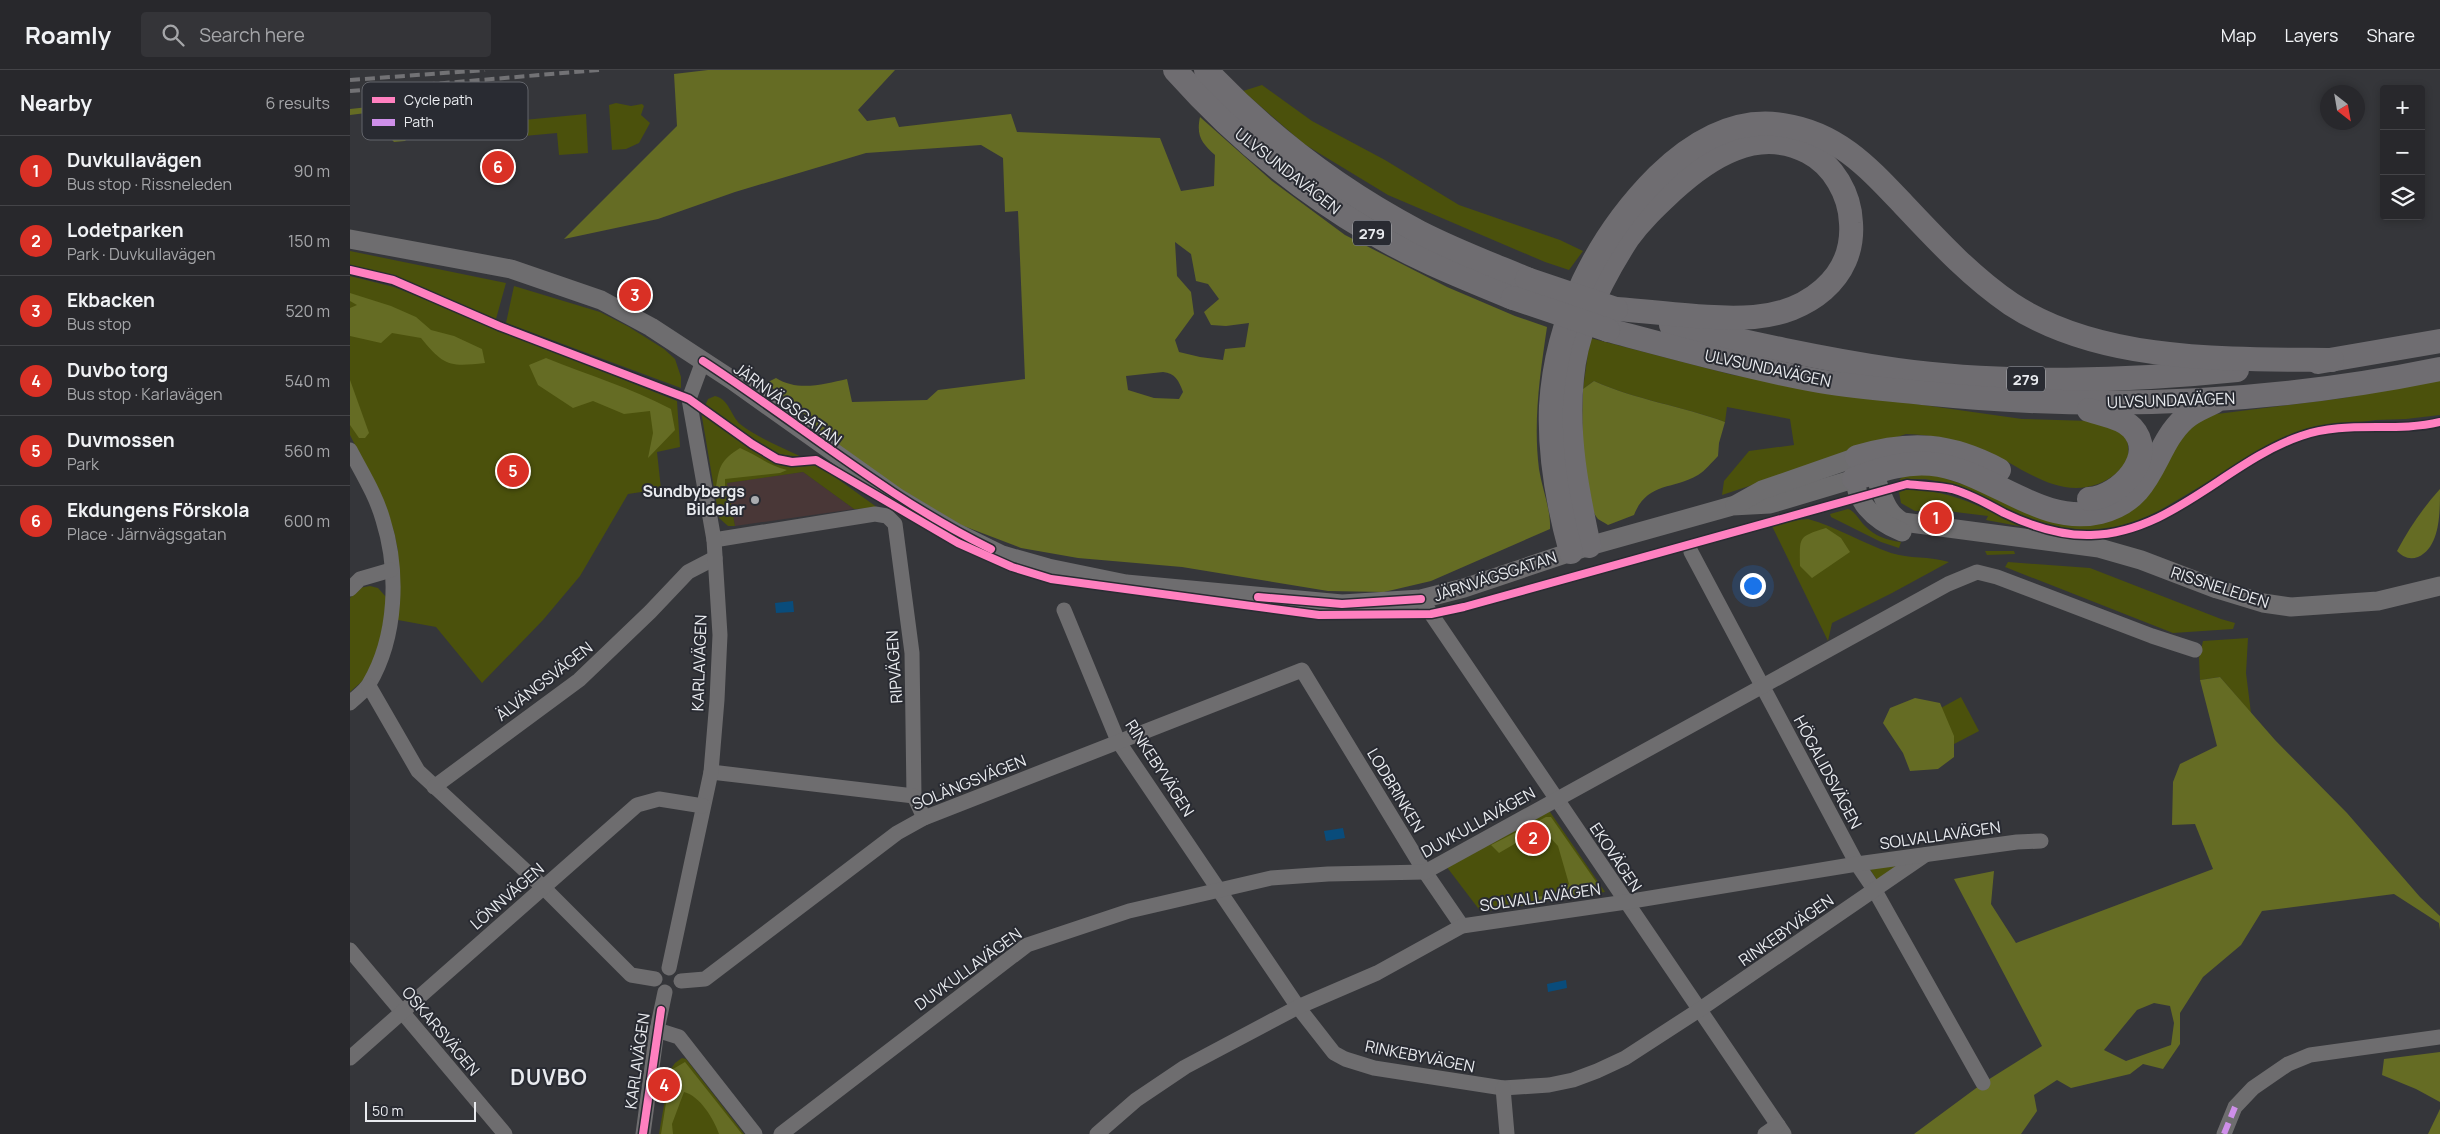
<!DOCTYPE html>
<html lang="en">
<head>
<meta charset="utf-8">
<style>
  body { margin:0; font-family:Manrope,sans-serif; background:#343438; color:#f1f3f6 }
  .controls { position:absolute; right:15px; top:15px; display:grid; overflow:hidden; border-radius:5px; box-shadow:0 2px 8px #0003 }
  .controls button { width:45px; height:45px; display:grid; place-items:center; padding:0; border:0; border-bottom:1px solid #444448; background:#28282c; color:#f1f3f6; font:25px sans-serif }
  .compass { position:absolute; left:1970px; top:15px; width:45px; height:45px; border-radius:50%; background:#28282c; box-shadow:0 2px 8px #0003; rotate:149deg }
  .scale { position:absolute; left:15px; bottom:12px; width:111px; box-sizing:border-box; padding-left:5px; border:2px solid #e9ebef; border-top:0; font-size:14px; line-height:18px; white-space:nowrap; color:#e9ebef; -webkit-text-stroke:4px #292b32; paint-order:stroke }
  .you { position:absolute; left:1402px; top:515px; width:18px; height:18px; margin:-12px; border:4px solid #fff; border-radius:50%; background:#1a73e8; box-shadow:0 0 0 8px #1a73e833 }
  .badge { display:grid; place-items:center; width:32px; height:32px; border-radius:50%; background:#d93025; color:#fff; font-size:16px; font-weight:700 }
  .pin { position:absolute; translate:-50% -50%; border:2px solid #fff; box-shadow:0 1px 5px #0006 }
  .list { margin:0; padding:0; list-style:none }
  h2 { display:flex; justify-content:space-between; align-items:center; height:65px; margin:0; padding:0 20px; font-size:21px }
  h2 small { font-size:16px; font-weight:400; color:#a5a6a9 }
  .list li { display:grid; grid-template-columns:32px 1fr auto; gap:15px; align-items:center; box-sizing:border-box; height:70px; padding:0 20px; border-top:1px solid #444448 }
  .list b { display:block; font-size:19px; white-space:nowrap }
  .list p { margin:0; font-size:16px; white-space:nowrap; color:#a5a6a9 }
  .list em { font-size:16px; font-style:normal; color:#a5a6a9 }
  .icon { flex:none; width:28px; height:28px; fill:none; stroke:currentColor; stroke-width:2; stroke-linecap:round; stroke-linejoin:round }
  .map { position:relative; flex:none; width:2090px; height:1064px; overflow:hidden }
  header { display:flex; align-items:center; gap:30px; box-sizing:border-box; height:70px; padding:0 25px; background:#28282c; border-bottom:1px solid #444448 }
  header strong { font-size:24px }
  nav { display:flex; gap:28px; margin-inline-start:auto; font-size:18px }
  .search { width:350px; height:45px; background:#343438; display:flex; align-items:center; gap:12px; box-sizing:border-box; padding:0 18px; border-radius:5px; color:#a5a6a9; font-size:19px }
  main { display:flex }
  aside { flex:1; background:#28282c }
  .map>svg:first-child { display:block }
  .commercial { fill:#493737 }
  .green { fill:#4b510c }
  .forest { fill:#656c24; fill-rule:evenodd }
  .water { fill:#094c7b }
  .lines { fill:none; stroke-linecap:round; stroke-linejoin:round }
  .minor { stroke:#6e6d6f; stroke-width:15 }
  .tertiary { stroke:#6e6d6f; stroke-width:19 }
  .primary { stroke:#6f6d71; stroke-width:24 }
  .rail { stroke:#727275; stroke-width:4; stroke-dasharray:10 5; stroke-linecap:butt }
  .primary-bridge { stroke:#6f6d71; stroke-width:24 }
  .quiet { stroke:#ce8fe9; stroke-width:6; stroke-dasharray:12 6; stroke-linecap:butt }
  .cycleway-casing { stroke:#292b32; stroke-width:11 }
  .cycleway { stroke:#ff80c0; stroke-width:8 }
  .poi-dot { fill:#aaacb0; stroke:#292b32; stroke-width:2 }
  .labels { text-anchor:middle; dominant-baseline:central; stroke-width:4; stroke-linejoin:round; paint-order:stroke }
  .shield { fill:#292b32; stroke:#afb1b6; stroke-width:1 }
  .shield-label { font-size:15px; font-weight:bold; fill:#e9ebef }
  .street-label { font-size:16px; fill:#e9ebef; stroke:#292b32 }
  .poi-label { font-size:16px; font-weight:bold; fill:#e9ebef; stroke:#292b32; text-anchor:end }
  .district-label { font-size:21px; font-weight:bold; letter-spacing:1px; fill:#e9ebef; stroke:#292b32 }
  .key { fill:#292b32; stroke:#63656b; stroke-width:1 }
  .key-label { font-size:14px; fill:#e9ebef }
</style>
</head>
<body>
<header>
<strong>Roamly</strong>
<div class="search"><svg class="icon" aria-label="search" viewBox="0 0 24 24"><circle cx="10" cy="10" r="6"/><path d="M15 15l6 6"/></svg>Search here</div>
<nav><a>Map</a><a>Layers</a><a>Share</a></nav>
</header>
<main>
<aside>
<h2>Nearby<small>6 results</small></h2>
<ul class="list">
<li><span class="badge">1</span><div><b>Duvkullavägen</b><p>Bus stop · Rissneleden</p></div><em>90 m</em></li>
<li><span class="badge">2</span><div><b>Lodetparken</b><p>Park · Duvkullavägen</p></div><em>150 m</em></li>
<li><span class="badge">3</span><div><b>Ekbacken</b><p>Bus stop</p></div><em>520 m</em></li>
<li><span class="badge">4</span><div><b>Duvbo torg</b><p>Bus stop · Karlavägen</p></div><em>540 m</em></li>
<li><span class="badge">5</span><div><b>Duvmossen</b><p>Park</p></div><em>560 m</em></li>
<li><span class="badge">6</span><div><b>Ekdungens Förskola</b><p>Place · Järnvägsgatan</p></div><em>600 m</em></li>
</ul>
</aside>
<div class="map">
<svg width="2090" height="1064" viewBox="0 0 2090 1064">
  <rect width="100%" height="100%" fill="#35363a"/>
  <polygon class="commercial" points="453,402 504,439 385,456 376,413"/>
  <g class="green">
    <polygon points="912,15 962,51 1035,90 1109,135 1210,170 1233,181 1219,200 1195,192 1038,125 954,74 893,21"/>
    <polygon points="266,33 281,36 292,34 294,36 291,45 300,53 289,73 276,79 262,80 259,35"/>
    <polygon points="236,44 238,83 209,85 207,63 143,69 141,53"/>
    <polygon points="0,181 156,213 146,249 42,206 0,195"/>
    <polygon points="0,206 44,217 327,331 330,377 307,382 311,419 278,424 230,506 193,550 132,613 86,557 48,550 48,481 44,462 35,435 0,365"/>
    <polygon points="164,216 250,242 279,257 314,279 325,289 331,307 331,318 156,253"/>
    <path d="M 1240,268 L 1383,305 L 1545,331 L 1672,349 L 1741,351 L 1777,365 L 1779,388 C 1770,401 1763,408 1748,414 C 1706,430 1670,395 1634,380 C 1608,370 1584,365 1556,364 L 1372,425 L 1374,411 L 1399,381 L 1444,375 L 1440,349 L 1377,337 L 1375,352 C 1332,336 1286,330 1244,311 L 1233,319 Z"/>
    <polygon points="2090,309 2090,345 2056,349 2026,350 1957,360 1917,377 1807,442 1776,456 1754,460 1727,461 1688,454 1607,415 1575,409 1549,410 1556,404 1576,402 1724,451 1825,369 1859,345 1994,328"/>
    <path d="M 365,326 C 379,329 381,346 390,354 C 408,368 431,377 452,387 L 425,384 L 377,354 L 355,336 L 358,329 Z"/>
    <polygon points="351,341 425,393 439,396 467,394 528,438 504,439 453,402 377,413 385,456 378,456 369,448"/>
    <path d="M 1555,420 C 1600,418 1635,440 1674,457 L 1636,450 L 1638,446 L 1597,441 L 1565,441 L 1551,433 L 1549,422 Z"/>
    <path d="M 1498,439 C 1505,441 1509,450 1515,456 C 1525,466 1536,470 1551,472 L 1549,478 L 1531,472 L 1481,447 L 1480,444 Z"/>
    <path d="M 1458,449 C 1487,457 1512,473 1541,483 C 1559,489 1580,486 1599,492 L 1542,523 L 1482,553 L 1478,571 L 1422,456 L 1422,453 Z"/>
    <polygon points="1635,481 1664,481 1665,484 1637,485"/>
    <polygon points="1658,492 1740,498 1871,549 1885,553 1883,559 1823,563 1655,497"/>
    <path d="M 20,516 L 28,518 L 36,527 C 35,547 29,586 19,603 C 15,610 6,616 0,622 L 0,528 L 9,518 Z"/>
    <polygon points="1898,568 1896,603 1901,643 1870,607 1850,610 1849,588 1853,571"/>
    <polygon points="1611,627 1629,661 1585,684 1567,651"/>
    <polygon points="1198,739 1255,822 1131,842 1096,796"/>
    <polygon points="1552,795 1527,810 1519,798"/>
    <polygon points="332,988 336,989 394,1064 309,1064 320,1000 325,993"/>
  </g>
  <g class="forest">
    <path d="M 358,0 L 545,0 L 508,40 L 517,51 L 545,47 L 549,57 L 661,44 L 667,62 L 810,68 L 831,121 L 864,116 L 865,85 C 852,73 846,66 850,47 L 922,111 L 995,165 L 1097,217 L 1165,246 L 1197,257 C 1190,304 1183,352 1189,399 C 1192,419 1201,439 1200,459 L 1081,511 L 1034,522 L 978,521 L 832,497 L 728,488 L 671,478 L 611,455 L 522,402 L 487,377 L 451,341 L 416,313 L 426,308 C 448,322 474,314 497,309 L 502,332 L 577,330 L 588,320 L 675,309 L 668,141 L 655,142 L 653,88 L 631,75 L 516,83 L 385,122 L 308,149 L 214,169 L 327,56 L 324,4 ZM 825,172 L 841,184 L 846,211 L 858,214 L 869,229 L 854,242 L 861,255 L 876,256 L 899,253 L 895,277 L 875,279 L 873,290 L 850,287 L 829,282 L 825,270 L 844,244 L 841,222 L 827,206 ZM 813,302 C 825,303 829,311 833,322 L 829,329 L 804,328 L 778,320 L 776,306 Z"/>
    <path d="M 131,25 C 122,36 116,35 103,33 L 98,37 L 86,39 L 80,53 L 63,63 L 55,71 L 44,72 L 32,59 L 26,56 L 24,42 L 0,45 L 0,39 Z"/>
    <path d="M 0,223 L 41,236 L 66,247 L 81,260 L 104,266 L 132,279 L 135,293 C 99,297 94,296 71,268 L 42,263 L 31,273 L 0,266 L 0,238 L 7,235 L 0,231 Z"/>
    <path d="M 196,288 C 238,305 281,318 321,339 L 325,360 L 298,388 L 303,363 L 300,341 L 274,344 L 243,331 L 223,338 L 188,315 L 179,295 Z"/>
    <polygon points="0,310 19,363 15,368 9,368 0,355"/>
    <path d="M 1244,311 C 1286,330 1332,336 1375,352 L 1369,373 L 1368,386 C 1362,392 1355,401 1348,405 C 1322,420 1297,412 1284,445 L 1258,455 C 1255,453 1251,451 1248,449 C 1230,428 1232,347 1233,319 Z"/>
    <path d="M 390,378 C 407,385 419,396 437,400 L 430,403 L 375,409 L 375,422 L 372,424 L 366,418 C 369,396 371,390 390,378 Z"/>
    <path d="M 2090,419 C 2090,444 2090,477 2068,487 C 2059,490 2053,487 2047,481 C 2059,458 2073,438 2090,419 Z"/>
    <path d="M 1476,458 L 1491,468 L 1500,482 L 1462,508 L 1450,496 C 1450,467 1447,467 1476,458 Z"/>
    <path d="M 1870,607 L 1925,670 L 1997,743 L 2070,827 L 2090,846 L 2090,860 L 2089,853 L 2044,824 L 1912,841 L 1891,875 L 1853,907 L 1830,943 L 1830,974 L 1813,999 L 1793,994 L 1780,1004 L 1721,1018 L 1707,1010 L 1684,1025 L 1687,1041 L 1671,1064 L 1564,1064 L 1633,1013 L 1692,976 L 1604,809 L 1644,801 L 1641,834 L 1666,873 L 1863,799 L 1845,754 L 1822,755 L 1823,712 L 1830,694 L 1867,676 L 1850,610 ZM 1804,933 L 1820,936 L 1824,953 L 1821,975 L 1776,991 L 1754,980 L 1787,940 Z"/>
    <polygon points="1565,628 1590,633 1604,666 1604,687 1588,699 1560,701 1553,683 1533,653 1540,638"/>
    <polygon points="1196,747 1201,747 1249,816 1249,820 1188,831 1183,827 1207,825 1219,814 1208,776 1196,763 1180,765 1149,783 1141,775"/>
    <polygon points="2090,982 2090,1032 2066,1019 2032,1005 2034,989"/>
    <path d="M 335,992 L 392,1064 L 369,1064 C 364,1049 350,1026 334,1022 L 322,1054 L 323,1064 L 311,1064 L 320,1008 L 323,999 Z"/>
    <polygon points="2090,1039 2090,1064 2078,1064"/>
  </g>
  <g class="water">
    <polygon points="443,531 444,542 426,543 425,533"/>
    <polygon points="993,758 995,768 976,771 974,761"/>
    <polygon points="1216,910 1217,918 1198,922 1197,914"/>
  </g>
  <g class="lines">
    <g class="minor">
      <path d="M 0,380 C 12,403 26,425 33,450 C 49,501 47,567 19,614 C 15,621 6,627 0,633"/>
      <polyline points="364,470 525,444 537,446 545,454 562,583 564,726 574,748"/>
      <polyline points="1341,482 1507,794 1524,819 1633,1013"/>
      <polyline points="0,519 10,509 41,500"/>
      <polyline points="1071,529 1434,1064"/>
      <polyline points="714,540 768,671 948,937 984,983 995,989 1024,998 1153,1018 1199,1015 1223,1010 1247,1001 1275,988 1349,940 1575,785"/>
      <polyline points="19,616 68,701 194,818 281,905 305,909"/>
      <polyline points="361,702 564,726"/>
      <polyline points="84,717 229,610 300,542 338,502 365,488"/>
      <polyline points="0,880 155,1064"/>
      <polyline points="319,898 361,702 367,630 370,565 364,470 339,329 353,291"/>
      <polyline points="331,911 355,909 547,763 574,748 952,600 1075,802 1112,856"/>
      <polyline points="307,960 329,967 405,1064"/>
      <polyline points="0,988 287,735 309,729 353,736"/>
      <polyline points="1153,1018 1157,1064"/>
      <polyline points="293,1064 307,960 315,922"/>
      <polyline points="431,1064 677,875 779,841 921,808 978,804 1075,802 1598,514 1627,502 1647,507 1802,566 1845,580"/>
      <polyline points="747,1064 786,1030 835,997 948,937 1027,903 1112,856 1276,832 1507,794 1667,772 1691,771"/>
      <polyline points="1415,1064 1428,1055"/>
      <polyline points="1874,1064 1885,1037 1903,1018 1938,994 1960,985 2090,967"/>
    </g>
    <g class="tertiary">
      <polyline points="0,169 161,199 251,230 301,257 382,310 548,428 605,462 652,485 698,498 776,514 992,534 1071,529 1114,518 1239,476 1382,436 1420,434 1504,409"/>
      <path d="M 1514,393 C 1534,411 1529,439 1553,452 L 1749,478 L 1791,490 L 1867,519 L 1913,533 L 1941,537 L 2028,531 L 2090,516"/>
      <path d="M 1506,398 C 1500,430 1525,451 1552,462"/>
      <polyline points="1385,435 1412,420 1507,387"/>
    </g>
    <g class="primary">
      <path d="M 825,0 C 882,64 948,119 1021,162 C 1066,189 1115,208 1163,228"/>
      <path d="M 856,0 C 918,66 989,120 1069,162 C 1104,180 1141,194 1177,209"/>
      <path d="M 1321,255 C 1396,272 1471,289 1547,300 C 1654,315 1780,311 1887,300"/>
      <path d="M 1258,260 C 1326,278 1395,297 1464,310 C 1500,317 1537,319 1573,323 C 1746,341 1920,334 2090,299"/>
      <polyline points="1968,292 2090,271"/>
      <path d="M 1507,387 C 1561,371 1600,374 1649,400"/>
      <path d="M 1504,409 C 1532,399 1558,390 1589,395 C 1645,405 1693,456 1750,442 C 1805,429 1802,378 1834,349 C 1843,341 1854,337 1864,332"/>
      <path d="M 1739,429 C 1770,427 1808,386 1782,358 C 1772,347 1753,345 1739,340"/>
      <path d="M 1239,476 C 1227,420 1216,365 1222,308 C 1226,259 1252,208 1278,168 C 1291,150 1306,136 1322,121 C 1358,88 1407,55 1458,82 C 1483,95 1500,124 1501,153 C 1505,209 1456,243 1404,247 C 1359,250 1312,242 1266,239"/>
      <path d="M 1221,482 C 1208,435 1199,385 1201,336 C 1206,249 1247,167 1308,106 C 1342,73 1384,47 1433,55 C 1487,63 1518,97 1553,134 C 1587,170 1620,206 1661,234 C 1751,293 1879,289 1982,290"/>
    </g>
    <g class="rail">
      <polyline points="0,10 135,0"/>
      <polyline points="0,21 249,0"/>
    </g>
    <g class="primary-bridge">
      <polyline points="1177,209 1266,239"/>
      <polyline points="1163,228 1258,260"/>
    </g>
    <polyline class="quiet" points="1874,1064 1885,1037"/>
    <g class="cycleway-casing">
      <g id="cycleway">
        <path d="M 0,200 L 43,210 L 149,256 L 339,329 L 402,374 L 427,389 L 442,392 L 466,390 L 608,473 L 662,497 L 701,509 L 969,545 L 1081,544 L 1114,537 L 1557,414 C 1572,416 1588,416 1602,419 C 1620,424 1638,434 1654,443 C 1681,456 1710,466 1741,465 C 1822,463 1878,391 1951,366 C 1995,350 2045,363 2090,352"/>
        <path d="M 353,291 C 450,354 537,428 641,479"/>
        <polyline points="908,527 992,534 1071,529"/>
        <polyline points="293,1064 311,940"/>
      </g>
    </g>
    <use href="#cycleway" class="cycleway"/>
  </g>
  <circle class="poi-dot" cx="405" cy="430" r="5"/>
  <g class="labels">
    <g class="shield">
      <rect x="1003" y="150.5" width="38" height="25" rx="4"/>
      <rect x="1657" y="296.5" width="38" height="25" rx="4"/>
    </g>
    <g class="shield-label">
      <text x="1022" y="163">279</text>
      <text x="1676" y="309">279</text>
    </g>
    <g class="street-label">
      <text transform="translate(938 101) rotate(38)">ULVSUNDAVÄGEN</text>
      <text transform="translate(1418 298) rotate(12)">ULVSUNDAVÄGEN</text>
      <text transform="translate(1821 330) rotate(-2)">ULVSUNDAVÄGEN</text>
      <text transform="translate(438 334) rotate(36)">JÄRNVÄGSGATAN</text>
      <text transform="translate(1145 506) rotate(-18)">JÄRNVÄGSGATAN</text>
      <text transform="translate(1870 517) rotate(18)">RISSNELEDEN</text>
      <text transform="translate(349 593) rotate(-88)">KARLAVÄGEN</text>
      <text transform="translate(544 597) rotate(-94)">RIPVÄGEN</text>
      <text transform="translate(194 611) rotate(-38)">ÄLVÄNGSVÄGEN</text>
      <text transform="translate(810 698) rotate(57)">RINKEBYVÄGEN</text>
      <text transform="translate(1478 702) rotate(62)">HÖGALIDSVÄGEN</text>
      <text transform="translate(619 712) rotate(-22)">SOLÄNGSVÄGEN</text>
      <text transform="translate(1046 720) rotate(59)">LODBRINKEN</text>
      <text transform="translate(1128 752) rotate(-29)">DUVKULLAVÄGEN</text>
      <text transform="translate(1590 765) rotate(-8)">SOLVALLAVÄGEN</text>
      <text transform="translate(1266 787) rotate(56)">EKOVÄGEN</text>
      <text transform="translate(157 826) rotate(-41)">LÖNNVÄGEN</text>
      <text transform="translate(1190 827) rotate(-8)">SOLVALLAVÄGEN</text>
      <text transform="translate(1436 860) rotate(-35)">RINKEBYVÄGEN</text>
      <text transform="translate(618 899) rotate(-36)">DUVKULLAVÄGEN</text>
      <text transform="translate(91 961) rotate(50)">OSKARSVÄGEN</text>
      <text transform="translate(1070 986) rotate(11)">RINKEBYVÄGEN</text>
      <text transform="translate(287 991) rotate(-82)">KARLAVÄGEN</text>
    </g>
    <g class="poi-label">
      <text x="395" y="421">Sundbybergs<tspan x="395" dy="18">Bildelar</tspan></text>
    </g>
    <g class="district-label">
      <text x="199" y="1007">DUVBO</text>
    </g>
  </g>
  <rect x="12" y="12" width="166" height="58" rx="8" class="key"/>
  <rect x="22" y="27" width="23" height="6" fill="#ff80c0"/>
  <rect x="22" y="49" width="23" height="7" fill="#ce8fe9"/>
  <g class="key-label">
    <text x="54" y="35">Cycle path</text>
    <text x="54" y="57">Path</text>
  </g>
</svg>
<div class="controls">
<button>+</button>
<button>−</button>
<button><svg class="icon" aria-label="layers" viewBox="0 0 24 24"><path d="M12 4l9 5-9 5-9-5zM3 14l9 5 9-5"/></svg></button>
</div>
<svg class="compass" viewBox="-18 -18 36 36"><path d="M0-13l5 13h-10z" fill="#e53935"/><path d="M0 13l5-13h-10z" fill="#a5a6a9"/></svg>
<div class="scale">50 m</div>
<div class="you"></div>
<div class="pin badge" style="left:1586px;top:448px">1</div>
<div class="pin badge" style="left:1183px;top:768px">2</div>
<div class="pin badge" style="left:285px;top:225px">3</div>
<div class="pin badge" style="left:314px;top:1015px">4</div>
<div class="pin badge" style="left:163px;top:401px">5</div>
<div class="pin badge" style="left:148px;top:97px">6</div>
</div>
</main>
</body>
</html>
